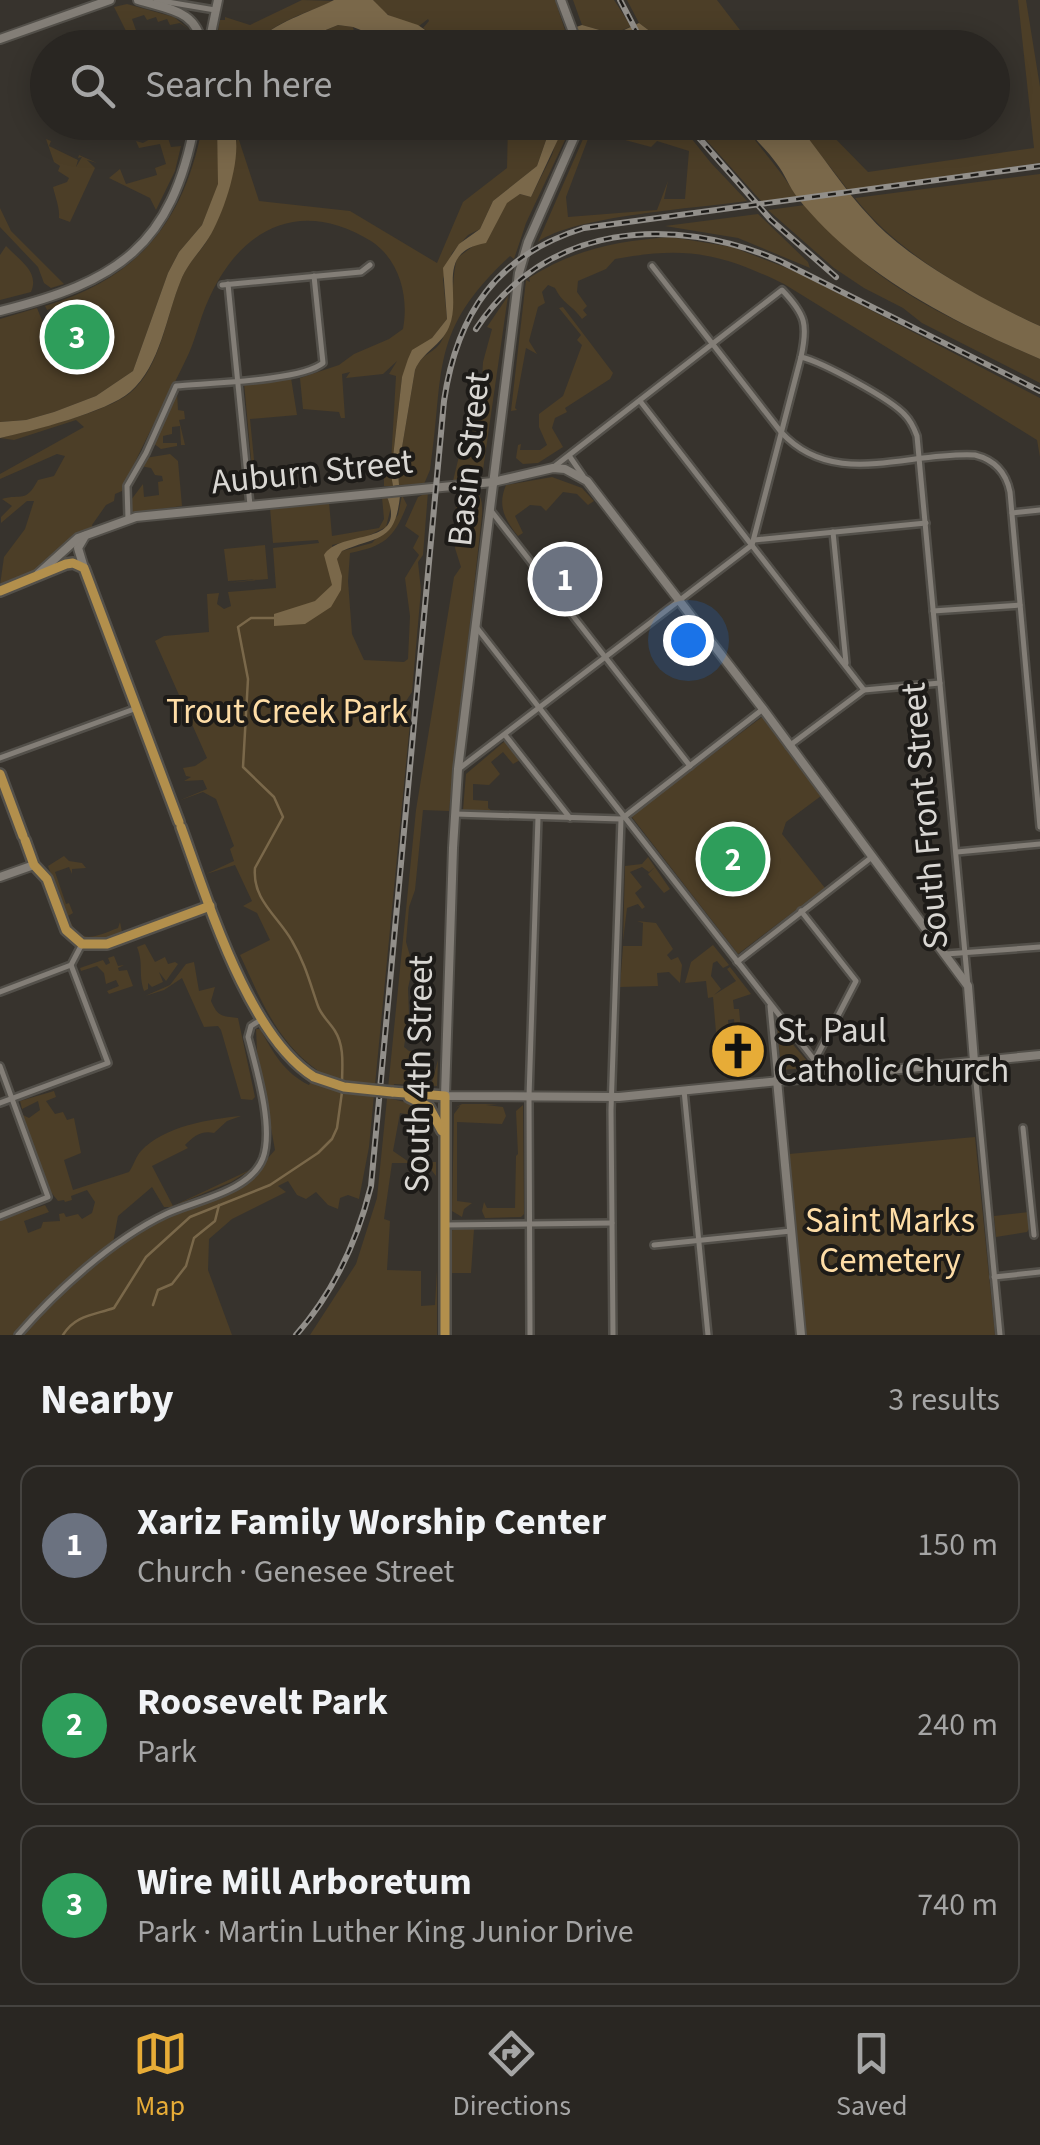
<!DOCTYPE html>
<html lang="en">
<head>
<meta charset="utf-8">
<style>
  body { margin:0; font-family:"Source Sans 3",sans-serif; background:#312e2a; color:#f1f3f6 }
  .you { position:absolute; left:688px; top:640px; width:35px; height:35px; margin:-25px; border:8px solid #fff; border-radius:50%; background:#1a73e8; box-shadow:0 0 0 15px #1a73e833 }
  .badge { display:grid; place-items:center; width:65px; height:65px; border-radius:50%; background:#e7ac37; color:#fff; font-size:32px; font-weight:700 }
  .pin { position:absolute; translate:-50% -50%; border:5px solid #fff; box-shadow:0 2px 10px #0006 }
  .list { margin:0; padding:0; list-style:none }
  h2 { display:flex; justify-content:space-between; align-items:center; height:130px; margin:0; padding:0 40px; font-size:42px }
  h2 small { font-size:32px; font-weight:400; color:#a5a5a5 }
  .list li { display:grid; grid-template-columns:65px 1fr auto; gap:30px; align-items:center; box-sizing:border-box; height:160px; margin:0 20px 20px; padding:0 20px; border:2px solid #454340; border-radius:20px }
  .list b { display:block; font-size:38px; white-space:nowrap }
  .list p { margin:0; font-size:32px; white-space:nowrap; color:#a5a5a5 }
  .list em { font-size:32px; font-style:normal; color:#a5a5a5 }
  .icon { flex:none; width:55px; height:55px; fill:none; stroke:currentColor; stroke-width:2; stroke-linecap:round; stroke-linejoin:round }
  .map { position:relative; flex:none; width:1040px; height:1335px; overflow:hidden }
  .search { position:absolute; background:#292622; box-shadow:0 5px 25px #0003; left:30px; right:30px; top:30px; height:110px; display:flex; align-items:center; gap:25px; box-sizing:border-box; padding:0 35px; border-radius:55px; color:#a5a5a5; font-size:38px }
  .sheet { height:670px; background:#292622 }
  nav { display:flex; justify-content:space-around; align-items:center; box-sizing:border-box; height:140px; border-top:2px solid #454340; background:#292622; font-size:28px; color:#a5a5a5 }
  nav a { display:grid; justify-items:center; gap:5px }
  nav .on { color:#e7ac37 }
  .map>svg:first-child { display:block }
  .green { fill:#4c3e27 }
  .water { fill:#7a684a }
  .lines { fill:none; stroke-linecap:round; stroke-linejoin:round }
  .stream { stroke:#7a684a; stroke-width:2.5 }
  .street-casing { stroke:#53504a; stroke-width:10 }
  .secondary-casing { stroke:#53504a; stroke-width:12 }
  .primary-casing { stroke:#53504a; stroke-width:14 }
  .street { stroke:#837e77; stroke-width:5 }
  .secondary { stroke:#837e77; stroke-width:8 }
  .primary { stroke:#b28f4c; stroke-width:9 }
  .rail-casing { stroke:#928f8a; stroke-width:6 }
  .rail { stroke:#1d1b18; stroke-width:2.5; stroke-dasharray:8; stroke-linecap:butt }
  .primary-bridge-casing { stroke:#53504a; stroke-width:14; stroke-linecap:butt }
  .primary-bridge { stroke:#b28f4c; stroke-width:9 }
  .labels { text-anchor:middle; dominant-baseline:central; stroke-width:8; stroke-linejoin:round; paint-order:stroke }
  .street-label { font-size:35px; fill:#d9d7d3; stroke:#1d1b18 }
  .park-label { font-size:35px; fill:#fedda6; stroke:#1d1b18 }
  .poi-label { font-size:35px; fill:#d9d7d3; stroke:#1d1b18; text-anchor:start }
</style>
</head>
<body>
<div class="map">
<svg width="1040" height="1335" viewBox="0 0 1040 1335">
  <rect width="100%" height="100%" fill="#37332d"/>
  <g class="green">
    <path d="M 302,0 L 334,1 C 306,13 271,23 251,47 L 215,48 L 220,20 L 225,20 L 225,17 L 250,25 Z"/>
    <path d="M 373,0 L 555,0 L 565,30 L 514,32 L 449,42 L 438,39 L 423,28 L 429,21 L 428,19 L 419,26 C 401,20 383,17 373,0 Z"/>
    <path d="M 573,0 L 614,0 L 631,26 C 615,36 599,30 582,25 Z"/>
    <polygon points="627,0 717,0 753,47 708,47 679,35 659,38 639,23"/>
    <polygon points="1018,0 1026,0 1040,87 1040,163 848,190 796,123 820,123 868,172 1034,148"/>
    <polygon points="127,4 174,17 190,30 180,23 170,25 167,19 158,22 156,17 147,20 144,15 132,19 142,47 134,47 114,7"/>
    <polygon points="338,25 353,27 358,47 284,48"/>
    <polygon points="152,122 163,123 171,147 181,146 175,171 156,210 150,198 109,178 120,169 126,184 157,175 155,168 166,164 160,144 139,148 136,141 143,143 157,135 156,127 148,130 145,124"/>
    <path d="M 203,123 L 217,123 L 219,184 L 202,225 L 179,252 L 168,273 L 133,371 L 96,396 L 54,412 L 26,420 L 0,422 L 0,319 L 37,308 L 46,330 L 72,322 L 66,304 L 47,310 L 45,306 C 141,277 185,220 203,123 Z"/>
    <path d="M 508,123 L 552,123 L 537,166 L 493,201 L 480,229 L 468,235 L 452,253 L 443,279 L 447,319 L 402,377 L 391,475 L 393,486 L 384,486 L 384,476 L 391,463 L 396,376 L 389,374 L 397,361 L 383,374 L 346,378 L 350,372 L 342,374 L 345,418 L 341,418 L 339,412 L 303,409 L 300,378 L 339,365 L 354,354 L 389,339 L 403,329 C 409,297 400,260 371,241 C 298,196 238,230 207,303 C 200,319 196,337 189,353 C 167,400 142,444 122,491 L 115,494 L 114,501 L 106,505 L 92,525 L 93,529 L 64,543 L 40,569 L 0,585 L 4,557 L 25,529 L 34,501 L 27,501 L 1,523 L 1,517 L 12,506 L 2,499 C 22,493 25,504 38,480 L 54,476 L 65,456 L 57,454 L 0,479 L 0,474 L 84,427 L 76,420 L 14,440 L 0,438 C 32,430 105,413 130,393 C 163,365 166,312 183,275 C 190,260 202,251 209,237 C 227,205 234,170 237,134 L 259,201 L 350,211 L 437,263 L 463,202 L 507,168 Z"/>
    <path d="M 562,123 L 573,123 L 526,223 L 514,259 L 510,256 C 428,332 445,370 430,470 L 424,484 L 399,485 L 398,471 L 415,370 C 423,351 435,354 442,340 C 456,314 450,285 457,258 L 491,233 L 507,202 L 520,194 L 531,197 L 552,155 Z"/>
    <path d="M 590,123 L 594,123 L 566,197 L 568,217 L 657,210 L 668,181 L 664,199 L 685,199 L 689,151 L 657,141 L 651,147 L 625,140 L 615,123 L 679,123 L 711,163 L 747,201 C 699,208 572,216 538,242 Z"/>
    <path d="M 691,123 L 743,123 C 760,149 780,169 797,197 L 762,202 Z"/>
    <path d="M 46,139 L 51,141 L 49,146 L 78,160 L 76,167 L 82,157 L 78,158 L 79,155 L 97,163 L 87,160 L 95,168 L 70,222 L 59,218 C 60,208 55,196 53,187 L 67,182 L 69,178 L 58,171 L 60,166 L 54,162 Z"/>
    <path d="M 1040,174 L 1040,326 C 976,297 898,254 855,198 Z"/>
    <path d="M 805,205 C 825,225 845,247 867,265 C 918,306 980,333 1040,359 L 1040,383 L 922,323 L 903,308 L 864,288 L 834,268 L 768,210 Z"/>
    <polygon points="0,208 11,231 64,284 51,288 44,283 38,267 0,227"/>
    <polygon points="758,214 808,262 810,268 738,238 665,226"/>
    <path d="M 671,237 L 732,247 L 797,272 L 1040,398 L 1040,457 L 1037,440 L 784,284 C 720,253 686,246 615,259 L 606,269 L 578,281 L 577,292 L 587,306 L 583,310 L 587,315 L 582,319 C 572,305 562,303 555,288 L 548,285 L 542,292 L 545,303 L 538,307 L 529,341 L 537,354 L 526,348 L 515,408 L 517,410 L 511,411 L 526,280 L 530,282 L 529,278 C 574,249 618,241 671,237 Z"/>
    <path d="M 6,246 C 19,260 40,272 31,292 L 0,300 L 0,255 Z"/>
    <polygon points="508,296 483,470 472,480 453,481 468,419 481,397 483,362 492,329 487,327"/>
    <polygon points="563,307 613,373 610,379 565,408 567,412 555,418 552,428 563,447 538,463 523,464 516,458 518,445 521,444 520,450 540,450 547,445 539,427 539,414 563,396 582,345 577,340 581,335 559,308"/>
    <polygon points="291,378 297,415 250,419 256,480 253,480 244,383"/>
    <polygon points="177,393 178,410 184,411 185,419 179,420 185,445 181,445 180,426 172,427 172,434 163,436 163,443 177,443 177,446 161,449 153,443"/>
    <polygon points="170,454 178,461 182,506 130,513 128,504 143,484 144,497 159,495 158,482 163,481 162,476 155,475 151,468 140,466 145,458"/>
    <path d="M 552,477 L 582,488 L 594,501 L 588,505 L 577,494 L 563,492 L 546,511 L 541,506 L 530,505 L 515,516 L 523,533 L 518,536 C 505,520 497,506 506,485 Z"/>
    <path d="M 460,489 C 480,489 483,496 482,515 L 449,811 L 423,810 L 415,890 L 409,907 L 406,942 L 413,966 L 408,988 L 409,1015 L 404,1047 L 409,1051 L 439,1052 L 417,1053 L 407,1059 L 406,1076 L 417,1082 L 432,1082 L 438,1060 L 437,1086 L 394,1084 L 392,1099 L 418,1105 L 430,1118 L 400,1113 L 393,1151 L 409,1162 L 436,1162 L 436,1176 L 426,1163 L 392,1163 L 384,1219 L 390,1221 L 387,1270 L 421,1271 L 421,1306 L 435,1305 L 437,1270 L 437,1335 L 310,1335 L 356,1264 L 377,1198 L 416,810 L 454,577 L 461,567 L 455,548 L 456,499 Z"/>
    <path d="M 428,492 L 423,555 L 418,562 L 421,590 L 412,692 L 406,701 L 411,712 L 369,1147 L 359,1199 L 348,1195 L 340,1198 L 338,1209 L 328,1205 L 316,1192 L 306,1199 L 297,1195 L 288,1181 L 278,1186 L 286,1192 L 232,1219 L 209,1239 L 208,1270 L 232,1335 L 0,1335 L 0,1220 L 45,1205 L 49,1212 L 24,1221 L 28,1233 L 41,1228 L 43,1222 L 60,1221 L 59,1214 L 64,1213 L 66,1217 L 78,1214 L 82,1219 L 92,1213 L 95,1202 L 87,1190 L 71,1196 L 72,1200 L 65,1202 L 64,1200 L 58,1201 L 50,1191 L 18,1104 L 23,1115 L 29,1118 L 40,1110 L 38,1101 L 22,1109 L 20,1101 L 54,1091 L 56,1097 L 46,1101 L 55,1114 L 63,1112 L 67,1120 L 74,1118 L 81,1153 L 64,1160 L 73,1190 L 129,1172 C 134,1165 136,1156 141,1151 C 164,1126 210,1119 241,1116 L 227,1121 L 214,1133 C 201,1130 193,1137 185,1145 L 188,1148 L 152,1166 L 173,1206 L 252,1169 L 231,1182 L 171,1207 L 164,1207 L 152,1187 L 118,1216 L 113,1243 L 105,1251 L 160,1219 L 247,1182 L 275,1150 L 257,1051 L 256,1029 L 260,1029 C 273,1052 284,1073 309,1085 L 317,1070 C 277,1042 260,998 240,955 L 270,940 L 257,913 L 243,906 L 252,901 L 235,865 L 206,874 L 234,861 L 230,849 L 234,846 L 216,799 L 203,792 L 178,801 L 207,789 L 203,780 L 184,781 L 191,777 L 186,776 L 183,768 L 195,766 L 207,758 L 155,641 L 164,636 L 209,632 L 207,594 L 219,593 L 217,604 L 224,609 L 231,606 L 228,592 L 276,588 L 273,548 L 319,543 L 318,540 L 273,543 L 270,508 L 329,502 L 332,536 L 379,528 L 384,519 L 382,497 L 387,497 L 391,507 L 386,527 L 366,537 L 332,545 L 337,567 L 337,559 L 342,551 L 372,543 L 398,515 L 402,495 L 407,505 C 394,538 385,546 350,553 L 348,581 L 352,634 L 364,660 L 404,662 L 408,659 L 410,616 L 405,578 L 419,555 L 413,548 L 419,536 L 405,526 L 418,497 Z"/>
    <polygon points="265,545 268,579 227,583 260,579 228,581 224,549"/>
    <polygon points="762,717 821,796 786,822 782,834 825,888 738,954 631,816"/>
    <polygon points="505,741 520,760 513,764 503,752 491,762 500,774 489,785 473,784 473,800 488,801 488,808 492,811 463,810 466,774"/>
    <path d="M 64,856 L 69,861 L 82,863 L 86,868 L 72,869 L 72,874 L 69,867 L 55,872 L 66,904 L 69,903 L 73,913 L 68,916 C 79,946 94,937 118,928 L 120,922 L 122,932 C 102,940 86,946 70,928 L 48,866 Z"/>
    <polygon points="648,857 670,889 664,893 648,874 655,867 649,872 642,867 630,872 642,887 635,893 645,907 642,909 638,904 627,908 623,941 625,866 642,864"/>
    <polygon points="637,921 656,923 673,949 667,955 671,960 678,957 682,965 680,983 669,972 657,973 658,986 620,987 618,1002 620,946 620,987 623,946 642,946 643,923"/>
    <path d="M 145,944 L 155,962 L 165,957 L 168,964 L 175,962 L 178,964 L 166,981 L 159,972 L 163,982 L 152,987 L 148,983 L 148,989 L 144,991 C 138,973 144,965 137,947 Z"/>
    <polygon points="713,945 729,965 723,968 717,961 713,963 711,976 721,989 714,995 736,981 727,969 730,967 751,994 733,1000 734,1009 739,1009 741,1030 735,1031 734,1019 728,1020 729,1031 716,1032 713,997 708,998 706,981 685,983 691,962"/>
    <polygon points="114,956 118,966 124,965 118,968 119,971 127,970 133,986 109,994 107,991 119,986 116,980 106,984 104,973 97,966 81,971 80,968 103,960 106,965 110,963 108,958"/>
    <path d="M 194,962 L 199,991 L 215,987 L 211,1001 C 218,1017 222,1016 238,1018 L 255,1097 L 252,1100 L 241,1099 L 221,1030 L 218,1026 L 204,1027 L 182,978 L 164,990 L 145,996 L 170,985 L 186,964 Z"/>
    <polygon points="777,1026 808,1062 809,1068 781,1070"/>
    <polygon points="462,1104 498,1104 486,1105 503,1107 506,1116 502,1124 457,1122 457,1201 472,1203 464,1209 462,1217 452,1211 454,1114 460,1106 455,1108"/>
    <polygon points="523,1105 524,1214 521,1217 485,1218 482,1211 484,1202 487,1208 515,1208 516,1156 518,1154 516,1111"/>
    <polygon points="975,1137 995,1335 806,1335 789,1154"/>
    <polygon points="1029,1212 1030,1227 1027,1232 996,1237 994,1216"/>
    <polygon points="455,1229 474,1229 471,1273 451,1273 451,1231"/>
  </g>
  <g class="water">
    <path d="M 334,0 L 373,0 L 388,15 L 418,25 L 438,39 L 449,42 L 514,32 L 524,34 L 542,30 L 559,33 L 582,25 L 603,31 L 622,31 L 639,23 L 659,38 L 679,35 L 708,47 L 393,47 L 384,39 L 353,27 L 338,25 L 284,47 L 251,48 C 272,22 307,14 334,0 Z"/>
    <path d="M 217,123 L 232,125 C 246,150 223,218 206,242 C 197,255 187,265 181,280 C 166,316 161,365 130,392 C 107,412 32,431 0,438 L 0,422 L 26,420 L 54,412 L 96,396 L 133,371 L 168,273 L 179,252 L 202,225 L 218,184 Z"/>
    <path d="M 552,123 L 562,123 L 561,133 L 531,197 L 520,194 L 507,203 L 486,243 C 433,252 463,295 449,327 C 441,346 423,351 415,370 L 398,471 L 399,485 L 393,486 L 391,475 L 402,377 L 408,359 L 412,350 L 432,338 L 447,319 L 443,268 L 459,244 L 480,229 L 493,201 L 537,166 Z"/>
    <path d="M 743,123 L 796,123 C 822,154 844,190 872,219 C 909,260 989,303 1040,326 L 1040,359 C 951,321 859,275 797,197 C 789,187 785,174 777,164 C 766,149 753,138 743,123 Z"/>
    <path d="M 400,496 C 395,543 379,535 342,551 L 337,559 L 342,576 L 341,590 L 331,607 L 305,624 L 274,626 L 274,614 L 315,601 L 332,585 L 324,555 C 341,528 408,548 387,497 Z"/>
  </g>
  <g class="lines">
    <g class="stream">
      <path d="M 276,618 L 251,618 L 238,627 L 248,679 L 243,767 L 274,797 L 283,817 L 255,868 C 252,900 278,916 292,941 C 305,963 310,983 318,1006 C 321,1015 330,1023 335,1031 C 345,1047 342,1067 342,1084"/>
      <polyline points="153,1305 158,1290 172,1284 186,1266 194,1238 215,1221 219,1205"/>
      <path d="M 63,1335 C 75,1315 94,1315 114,1308 L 146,1257 L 190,1217 L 270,1185 L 318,1153 L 332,1139 L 337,1128 L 342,1092"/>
    </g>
    <g class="street-casing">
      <g id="street">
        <polyline points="156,0 215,10"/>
        <path d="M 652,266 L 781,432 C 834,490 908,451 975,455 C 995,460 1006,472 1010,492 L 1040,827"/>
        <polyline points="228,284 250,505"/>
        <polyline points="222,285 361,272 370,265"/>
        <path d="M 801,357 C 822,362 891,399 905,415 C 911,421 914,428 917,436 L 968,986"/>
        <polyline points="640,401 864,690"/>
        <polyline points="570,457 583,476"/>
        <polyline points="492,512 690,766"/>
        <polyline points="1012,513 1040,510"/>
        <path d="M 128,519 L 127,486 L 146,453 L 176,386 C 207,383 301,381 323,363 L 314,276"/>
        <polyline points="833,532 846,663"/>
        <polyline points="754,540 926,523"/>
        <polyline points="933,611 1020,605"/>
        <polyline points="477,628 826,1075"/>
        <polyline points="505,735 570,818"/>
        <polyline points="789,746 864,690 940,683"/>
        <polyline points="0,758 137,708"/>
        <path d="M 460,768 L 752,545 L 801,357 C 808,325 806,315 782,290 L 555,466"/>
        <polyline points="455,814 621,819"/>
        <polyline points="624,817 763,709"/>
        <polyline points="957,852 1040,844"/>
        <polyline points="801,911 856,981 815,1060"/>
        <polyline points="946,954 1040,947"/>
        <polyline points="737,962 872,857"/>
        <polyline points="0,992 71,965 82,944"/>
        <polyline points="770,1006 777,1080"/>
        <polyline points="974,1061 1000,1335"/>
        <polyline points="0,1066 48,1197 0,1216"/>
        <polyline points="684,1090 708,1335"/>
        <polyline points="0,1103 108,1063 71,965"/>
        <polyline points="1023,1128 1034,1235"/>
        <polyline points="445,1225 612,1223"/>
        <polyline points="654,1245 791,1231"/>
        <polyline points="994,1277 1040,1272"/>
        <path d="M 18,1335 C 56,1291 113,1239 166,1214 C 196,1200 250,1192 263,1158 C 274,1127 256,1068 248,1037 L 251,1026 L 262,1019"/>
        <polyline points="530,1335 529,1097 538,817"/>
        <polyline points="613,1335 611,1110 621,819"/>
      </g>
    </g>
    <g class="secondary-casing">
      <g id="secondary">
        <path d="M 138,0 C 169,10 197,9 203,48"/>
        <polyline points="561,0 579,48"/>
        <polyline points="0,39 110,0"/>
        <polyline points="208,48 218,0"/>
        <polyline points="581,122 528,242 519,273 458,769 453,848 445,1096 619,1097 1040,1055"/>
        <path d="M 0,311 C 117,282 172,247 195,122"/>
        <polyline points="84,568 78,548 85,536"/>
        <polyline points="38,574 78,538 136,517 493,482 553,468 565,469 587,481 763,709 968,986 974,1061"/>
        <polyline points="0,877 34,865"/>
        <polyline points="777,1080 801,1335"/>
      </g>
    </g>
    <g class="primary-casing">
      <g id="primary">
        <polyline points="0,591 66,564 73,563 84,568 179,822"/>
        <polyline points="0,774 23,836"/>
        <path d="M 181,827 C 207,898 248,1036 314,1077"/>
        <polyline points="25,840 34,865 47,879 66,930 82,944 107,944 210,906"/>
        <polyline points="392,1092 445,1096 445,1335"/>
        <polyline points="409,1097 429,1107 442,1131"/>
      </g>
    </g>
    <use href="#street" class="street"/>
    <use href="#secondary" class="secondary"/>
    <use href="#primary" class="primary"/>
    <g class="rail-casing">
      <g id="rail">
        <polyline points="620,0 645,48"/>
        <polyline points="685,122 771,220 836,277"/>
        <path d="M 476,329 C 546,223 671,214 780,261 L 1040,391"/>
        <path d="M 296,1335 C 334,1292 357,1242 371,1186 L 444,401 C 457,313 497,255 584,228 L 1040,166"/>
      </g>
    </g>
    <use href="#rail" class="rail"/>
    <g class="primary-bridge-casing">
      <polyline id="primary-bridge" points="314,1077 344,1087 392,1092"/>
    </g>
    <use href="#primary-bridge" class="primary-bridge"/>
  </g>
  <defs>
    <g id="church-disc" transform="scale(2.875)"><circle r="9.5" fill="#e7ac37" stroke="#1d1b18"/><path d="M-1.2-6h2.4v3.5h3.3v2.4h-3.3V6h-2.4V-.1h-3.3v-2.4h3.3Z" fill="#111"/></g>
  </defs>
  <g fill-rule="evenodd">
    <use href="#church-disc" x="738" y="1051"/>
  </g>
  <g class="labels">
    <g class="street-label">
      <text transform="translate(469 459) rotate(-84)">Basin Street</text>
      <text transform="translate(312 472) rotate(-6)">Auburn Street</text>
      <text transform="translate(925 816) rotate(-95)">South Front Street</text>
      <text transform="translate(419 1074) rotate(-89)">South 4th Street</text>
    </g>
    <g class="park-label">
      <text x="287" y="712">Trout Creek Park</text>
      <text x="890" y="1221">Saint Marks<tspan x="890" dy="40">Cemetery</tspan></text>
    </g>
    <g class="poi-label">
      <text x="777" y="1031">St. Paul<tspan x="777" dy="40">Catholic Church</tspan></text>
    </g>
  </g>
</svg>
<div class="you"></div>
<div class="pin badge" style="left:565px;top:579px;background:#6b7280">1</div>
<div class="pin badge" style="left:733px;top:859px;background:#2e9e5b">2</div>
<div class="pin badge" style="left:77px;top:337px;background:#2e9e5b">3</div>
<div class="search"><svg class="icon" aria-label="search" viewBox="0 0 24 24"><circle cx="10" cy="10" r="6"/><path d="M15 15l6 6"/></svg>Search here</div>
</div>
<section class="sheet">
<h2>Nearby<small>3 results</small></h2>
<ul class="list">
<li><span class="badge" style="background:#6b7280">1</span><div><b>Xariz Family Worship Center</b><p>Church · Genesee Street</p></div><em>150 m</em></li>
<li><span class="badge" style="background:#2e9e5b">2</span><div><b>Roosevelt Park</b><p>Park</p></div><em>240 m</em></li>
<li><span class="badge" style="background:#2e9e5b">3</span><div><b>Wire Mill Arboretum</b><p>Park · Martin Luther King Junior Drive</p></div><em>740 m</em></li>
</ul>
</section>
<nav>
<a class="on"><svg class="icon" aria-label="map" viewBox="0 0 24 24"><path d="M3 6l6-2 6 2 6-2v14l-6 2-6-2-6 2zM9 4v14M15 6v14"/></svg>Map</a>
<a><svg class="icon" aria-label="directions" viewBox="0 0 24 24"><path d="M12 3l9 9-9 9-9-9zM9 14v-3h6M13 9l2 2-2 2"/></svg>Directions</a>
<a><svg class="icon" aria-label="saved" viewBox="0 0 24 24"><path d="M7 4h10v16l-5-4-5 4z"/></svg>Saved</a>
</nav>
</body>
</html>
